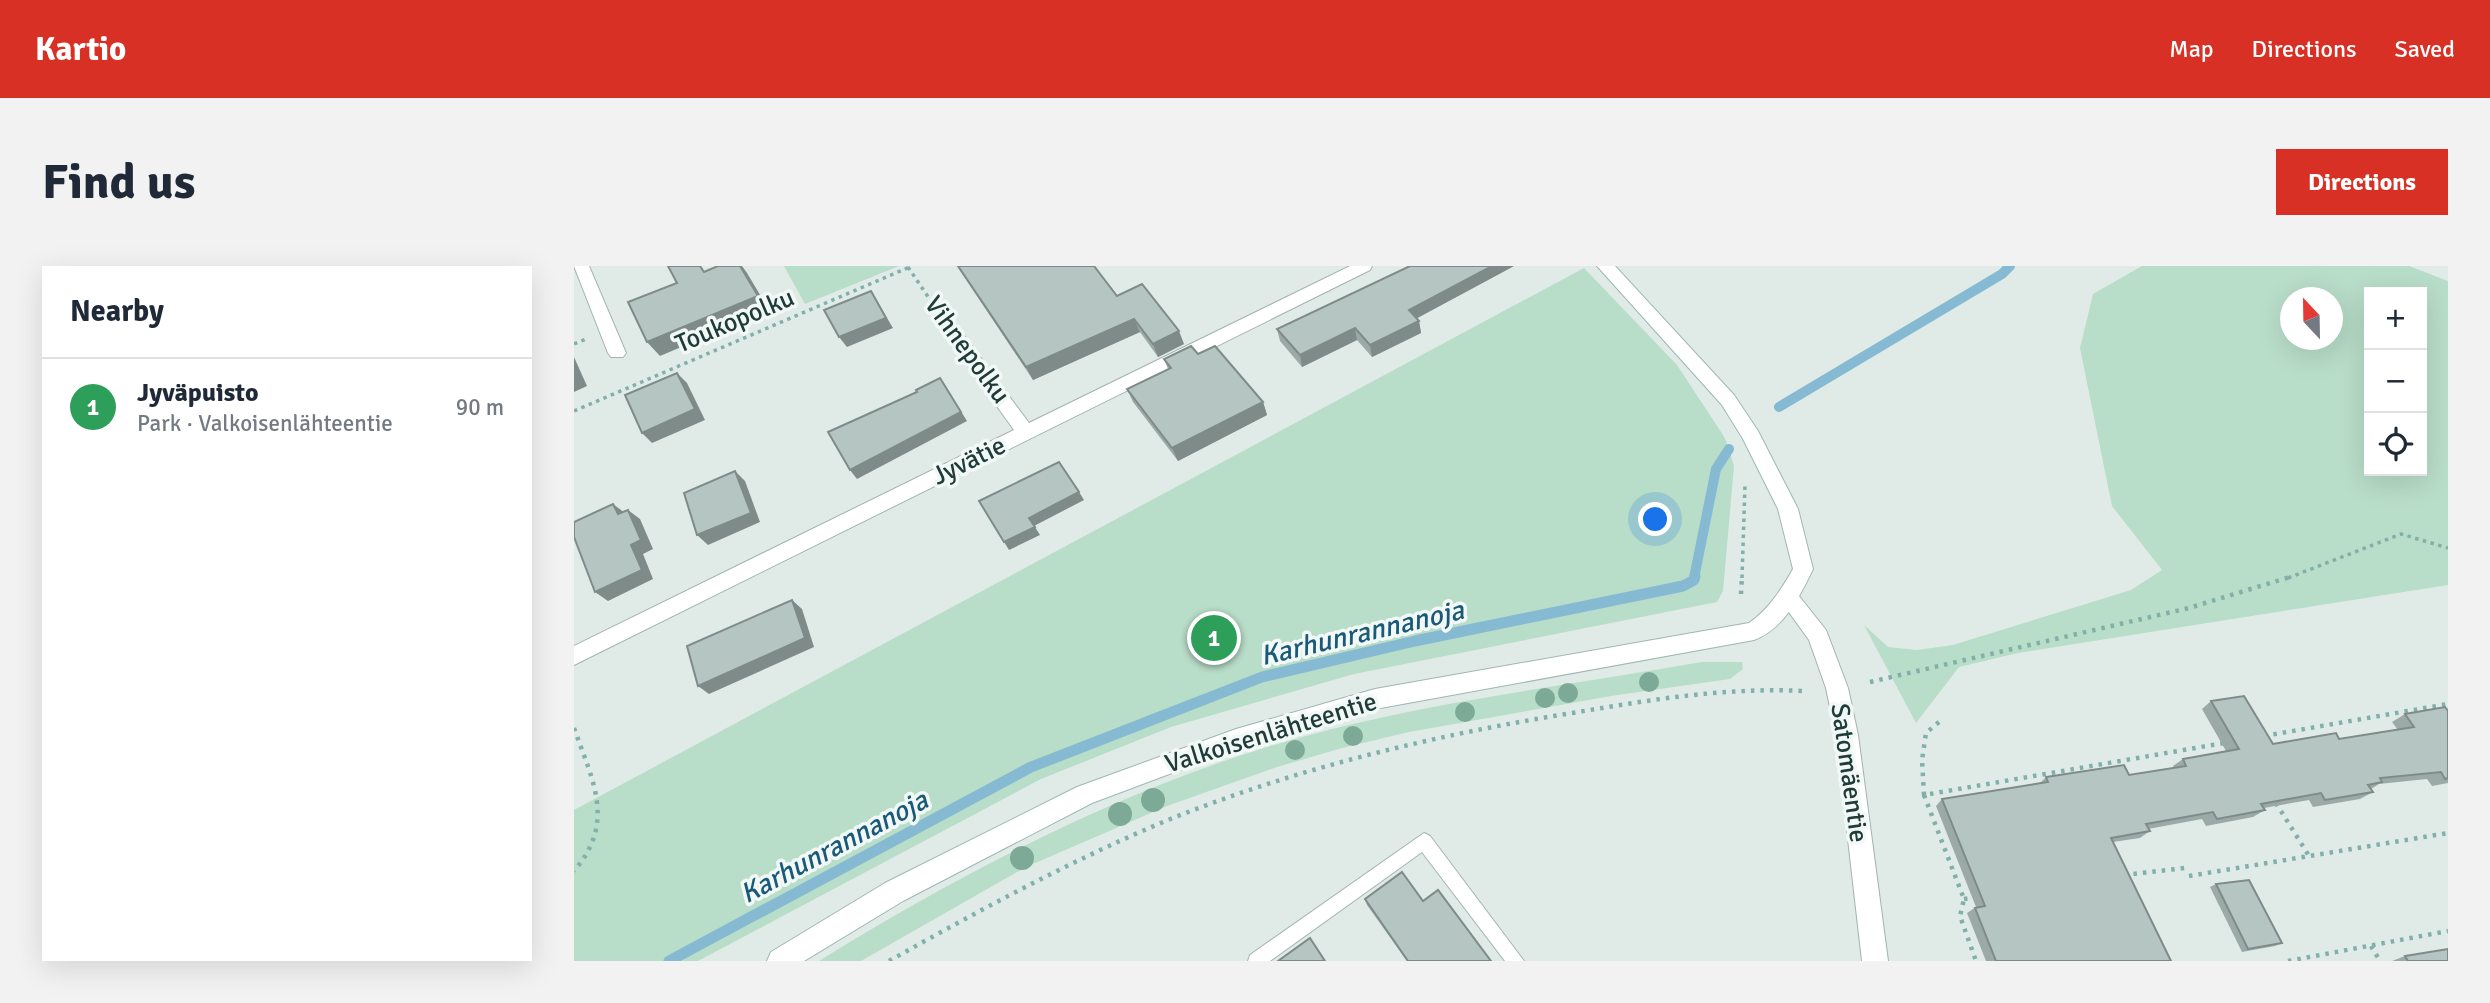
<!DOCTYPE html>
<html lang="en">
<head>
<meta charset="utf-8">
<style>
  body { margin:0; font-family:Signika,sans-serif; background:#f2f2f3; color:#1f2937 }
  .controls { position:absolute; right:21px; top:21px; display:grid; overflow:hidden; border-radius:0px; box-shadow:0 7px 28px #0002 }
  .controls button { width:63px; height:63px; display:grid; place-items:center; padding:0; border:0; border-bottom:2px solid #e0e1e3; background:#fff; color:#1f2937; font:35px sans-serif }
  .compass { position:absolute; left:1706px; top:21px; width:63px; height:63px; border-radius:50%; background:#fff; box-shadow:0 7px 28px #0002; rotate:338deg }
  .you { position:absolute; left:1082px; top:254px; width:24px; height:24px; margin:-18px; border:5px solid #fff; border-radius:50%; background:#1a73e8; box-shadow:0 0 0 10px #1a73e833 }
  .badge { display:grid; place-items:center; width:46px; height:46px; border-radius:50%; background:#d93025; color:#fff; font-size:23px; font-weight:700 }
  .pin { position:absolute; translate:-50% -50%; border:4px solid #fff; box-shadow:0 2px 7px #0006 }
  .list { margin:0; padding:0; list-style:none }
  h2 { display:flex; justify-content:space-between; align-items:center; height:91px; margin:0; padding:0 28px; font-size:30px }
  h2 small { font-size:23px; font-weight:400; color:#747a83 }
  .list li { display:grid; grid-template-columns:46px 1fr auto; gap:21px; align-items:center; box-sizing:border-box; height:98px; padding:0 28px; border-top:2px solid #e0e1e3 }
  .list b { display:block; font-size:26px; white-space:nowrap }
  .list p { margin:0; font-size:23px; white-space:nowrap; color:#747a83 }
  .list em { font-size:23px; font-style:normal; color:#747a83 }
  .icon { flex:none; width:38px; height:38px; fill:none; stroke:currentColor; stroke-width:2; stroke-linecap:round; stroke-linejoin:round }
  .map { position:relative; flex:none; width:1874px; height:695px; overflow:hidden; border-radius:0px }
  header { display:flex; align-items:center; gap:42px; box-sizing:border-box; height:98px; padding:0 35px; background:#d93025; color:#fff }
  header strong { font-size:33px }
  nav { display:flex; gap:38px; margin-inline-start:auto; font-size:24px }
  .intro { display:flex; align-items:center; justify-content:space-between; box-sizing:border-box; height:168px; padding:0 42px }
  h1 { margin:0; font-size:49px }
  .button { padding:18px 32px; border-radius:0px; background:#d93025; color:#fff; font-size:24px; font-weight:700 }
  main { display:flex; gap:42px; padding:0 42px }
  aside { flex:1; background:#fff; border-radius:0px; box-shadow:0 7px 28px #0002 }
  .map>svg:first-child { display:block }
  .green { fill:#b8ddc8; fill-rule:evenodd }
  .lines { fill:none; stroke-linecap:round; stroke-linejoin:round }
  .stream-far1 { stroke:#86bad2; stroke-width:10 }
  .stream { stroke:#86bad2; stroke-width:11 }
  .lane-casing { stroke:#a3b3b0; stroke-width:2 }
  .street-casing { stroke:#a3b3b0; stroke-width:2 }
  .secondary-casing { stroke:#9eb7b3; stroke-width:2 }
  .path-far1 { stroke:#80b0a9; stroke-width:3.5; stroke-dasharray:3.5 4.5; stroke-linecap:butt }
  .path { stroke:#80b0a9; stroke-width:4.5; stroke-dasharray:3.5 6; stroke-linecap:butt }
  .lane { fill:#fff; fill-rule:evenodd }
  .street { fill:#fff; fill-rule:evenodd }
  .secondary { fill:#fff; fill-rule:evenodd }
  .tree { fill:#7caa96 }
  .wall { fill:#9caaa7 }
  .shaded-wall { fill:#7f8b88 }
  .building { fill:#b5c6c2; stroke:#7f8b88; stroke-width:2 }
  .labels { text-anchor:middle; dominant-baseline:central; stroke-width:7; stroke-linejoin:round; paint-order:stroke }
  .street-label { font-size:26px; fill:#203c39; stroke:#f1f8f5 }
  .water-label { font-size:28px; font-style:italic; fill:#195979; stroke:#f1f8f5 }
</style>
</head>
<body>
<header>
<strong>Kartio</strong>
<nav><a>Map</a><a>Directions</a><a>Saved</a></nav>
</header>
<div class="intro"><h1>Find us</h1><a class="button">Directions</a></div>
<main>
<aside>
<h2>Nearby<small></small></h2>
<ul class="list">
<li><span class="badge" style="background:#2e9e5b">1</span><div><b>Jyväpuisto</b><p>Park · Valkoisenlähteentie</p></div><em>90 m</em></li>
</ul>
</aside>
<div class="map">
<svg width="1874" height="695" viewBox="0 0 1874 695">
  <rect width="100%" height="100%" fill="#e0ebe8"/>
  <g class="green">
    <polygon points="210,0 325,0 231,38"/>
    <path d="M 1568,0 L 1835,0 L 1874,15 L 1874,319 L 1444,387 L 1385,401 L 1342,457 L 1290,359 L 1314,381 L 1343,384 L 1379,379 L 1557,324 L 1588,304 L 1538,240 L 1506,82 L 1519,28 ZM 1795,26 L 1848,26 L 1848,205 L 1795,205 ZM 1716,32 L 1758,32 L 1758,74 L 1716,74 Z"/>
    <polygon points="1010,2 1103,99 1151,172 1160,200 1149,325 1143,336 780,408 597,461 467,513 124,695 0,695 0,544"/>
    <path d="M 1128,396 L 1168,396 L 1169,403 L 1156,413 L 1037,430 L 835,466 L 768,482 L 703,501 L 593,540 L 452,601 L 287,695 L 245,695 C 379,612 537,529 687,483 C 830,438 981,422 1128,396 Z"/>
  </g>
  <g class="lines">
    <g class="stream-far1">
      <polyline points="1205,141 1428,8 1436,0"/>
      <polyline points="1120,312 1142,203 1155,183"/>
    </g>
    <polyline class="stream" points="95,695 457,501 688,411 841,375 1109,320 1120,314 1121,310"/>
    <g class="lane-casing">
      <polygon id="lane" points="850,567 856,570 950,695 931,695 848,586 696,695 674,695 676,689"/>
    </g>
    <g class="street-casing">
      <g id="street">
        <polygon points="0,0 15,0 52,87 49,91 37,91 34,87"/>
        <polygon points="776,0 798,0 796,4 0,399 0,380 440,164 368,64 365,60 368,56 380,56 455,157"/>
        <polygon points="1214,322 1221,325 1252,364 1274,422 1284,469 1314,695 1288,695 1262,469 1252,422 1235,374 1204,331 1207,325"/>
      </g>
    </g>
    <g class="secondary-casing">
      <path id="secondary" d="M 1023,0 L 1041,0 L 1160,129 L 1184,165 L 1224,243 L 1239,303 C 1226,330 1210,363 1180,374 L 801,443 L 662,483 L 518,537 L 329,635 L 230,695 L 193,695 L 197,686 L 311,617 L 503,521 L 662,463 L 801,423 L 1175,357 C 1195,343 1207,324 1219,303 L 1204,243 L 1169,173 L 1148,139 Z"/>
    </g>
    <g class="path-far1">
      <polyline points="334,1 363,44"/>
      <polyline points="0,78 12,73"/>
      <polyline points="0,145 338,0"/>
      <polyline points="1168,312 1171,219"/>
      <polyline points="1714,312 1827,268 1874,282"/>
    </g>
    <g class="path">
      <polyline points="1167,328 1168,310"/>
      <polyline points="1296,416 1615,342 1719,310"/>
      <polyline points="1365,456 1352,467 1348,494 1350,529 1650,477"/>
      <path d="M 0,462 C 19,516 42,556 0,605"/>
      <polyline points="1690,470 1874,438"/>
      <polyline points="1350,529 1390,633 1386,650 1402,695"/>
      <polyline points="1702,537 1735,590"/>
      <polyline points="1550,609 1611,602"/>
      <polyline points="1615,610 1874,567"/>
      <polyline points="1390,633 1403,631"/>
      <polyline points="1797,680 1806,695"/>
      <path d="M 315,695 C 406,644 498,594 594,554 C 723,502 861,469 998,447 C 1075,434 1152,421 1230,425"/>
      <polyline points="1714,695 1874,665"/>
    </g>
    <use href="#lane" class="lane"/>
    <use href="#street" class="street"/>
    <use href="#secondary" class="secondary"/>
  </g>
  <g class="tree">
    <circle cx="1075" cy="416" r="10"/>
    <circle cx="994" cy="427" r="10"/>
    <circle cx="971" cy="432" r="10"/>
    <circle cx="891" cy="446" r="10"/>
    <circle cx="779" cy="470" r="10"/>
    <circle cx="721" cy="484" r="10"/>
    <circle cx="579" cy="534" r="12"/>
    <circle cx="546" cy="548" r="12"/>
    <circle cx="448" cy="592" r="12"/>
  </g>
  <g class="wall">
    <polygon points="383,0 543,30 610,78 584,91 566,66 459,114"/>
    <polygon points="940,0 843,52 845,55 847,67 798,91 783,74 728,101 706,75 703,63"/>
    <polygon points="624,88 689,136 693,149 604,195 559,136 553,123 594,103 590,93"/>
    <polygon points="1637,435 1699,478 1765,473 1824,464 1818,456 1831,448 1874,445 1874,517 1858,520 1853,513 1805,518 1797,523 1799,526 1786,533 1739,541 1735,534 1690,542 1691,544 1679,551 1632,560 1628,553 1574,563 1576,565 1566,572 1539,576 1597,695 1412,695 1393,647 1402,641 1362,540 1368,533 1465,518 1472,511 1555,509 1600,502 1599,500 1609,493 1652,485 1628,443"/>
    <polygon points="1642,618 1708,677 1701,680 1668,686 1636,621"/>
    <polygon points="791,633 849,635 917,695 833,695 793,639"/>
    <polygon points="1831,690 1874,695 1818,695"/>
  </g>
  <g class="shaded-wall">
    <polygon points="166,0 168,0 173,7 195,44 86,90 73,76"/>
    <polygon points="918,0 940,0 836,56 835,44"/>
    <polygon points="297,25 319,62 273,81 265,71"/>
    <polygon points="560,53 566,66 459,114 452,101"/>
    <polygon points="845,55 847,67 798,91 796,79"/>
    <polygon points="781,62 783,74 728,101 726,89"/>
    <polygon points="605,65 610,78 584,91 579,78"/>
    <polygon points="0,91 13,120 0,126"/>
    <polygon points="103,107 113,117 131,154 78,177 68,167"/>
    <polygon points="366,112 393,155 283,213 276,204"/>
    <polygon points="689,136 693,149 604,195 598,182"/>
    <polygon points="161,205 171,215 186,256 134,279 123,269"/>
    <polygon points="505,226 510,234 460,260 455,252"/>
    <polygon points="39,238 51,247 44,248"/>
    <polygon points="54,244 66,253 79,283 69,288 79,313 34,335 21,326 57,279"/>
    <polygon points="461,261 466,269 435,284 430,276"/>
    <polygon points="218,334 228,343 240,381 135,428 124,420"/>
  </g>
  <g class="building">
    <polygon points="94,0 126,0 130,6 144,0 166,0 184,30 73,76 54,36 103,17"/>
    <polygon points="384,0 520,0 543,30 568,18 605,65 579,78 560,53 452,101"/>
    <polygon points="836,0 918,0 835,44 845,55 796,79 781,62 726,89 703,63"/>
    <polygon points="297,25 312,52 265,71 250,44"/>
    <polygon points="617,80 624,88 641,80 689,136 598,182 553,123 597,102 590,93"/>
    <polygon points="103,107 121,143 68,167 51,129"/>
    <polygon points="366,112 387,146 276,204 254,166 343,126 342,124"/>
    <polygon points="485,196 505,226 455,252 461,261 430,276 405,235"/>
    <polygon points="161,205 177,247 123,269 110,227"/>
    <polygon points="39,238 44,248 54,244 67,274 57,279 68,304 21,326 0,271 0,256"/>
    <polygon points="218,334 231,372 124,420 113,380"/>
    <polygon points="1670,430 1699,478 1762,467 1765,473 1840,461 1831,448 1871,441 1874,445 1874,512 1871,513 1867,506 1806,512 1808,516 1794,519 1799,526 1751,534 1747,527 1687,538 1691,544 1643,553 1639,546 1572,558 1576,565 1537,572 1597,695 1422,695 1401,642 1411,640 1368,533 1474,516 1472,511 1550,499 1555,509 1612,500 1609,493 1665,483 1637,435"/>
    <polygon points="828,606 849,635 864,624 917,695 834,695 791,633"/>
    <polygon points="1675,614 1708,677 1674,683 1642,618"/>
    <polygon points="736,672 751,695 704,695"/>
    <polygon points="1874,683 1874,695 1834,695 1831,690"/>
  </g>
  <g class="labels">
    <g class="street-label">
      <text transform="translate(161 55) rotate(-23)">Toukopolku</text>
      <text transform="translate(393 84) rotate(54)">Vihnepolku</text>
      <text transform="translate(395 195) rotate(-26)">Jyvätie</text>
      <text transform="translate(697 467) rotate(-17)">Valkoisenlähteentie</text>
      <text transform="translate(1275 507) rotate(82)">Satomäentie</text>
    </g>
    <g class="water-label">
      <text transform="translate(788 367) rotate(-13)">Karhunrannanoja</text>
      <text transform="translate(260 581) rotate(-28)">Karhunrannanoja</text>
    </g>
  </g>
</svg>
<div class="controls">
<button>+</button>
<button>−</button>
<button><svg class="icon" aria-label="locate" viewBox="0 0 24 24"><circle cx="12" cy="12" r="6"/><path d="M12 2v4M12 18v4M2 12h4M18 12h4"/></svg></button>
</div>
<svg class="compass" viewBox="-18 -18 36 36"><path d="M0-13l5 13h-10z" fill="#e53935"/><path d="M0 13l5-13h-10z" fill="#747a83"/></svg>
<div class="you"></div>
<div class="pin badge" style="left:640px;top:372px;background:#2e9e5b">1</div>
</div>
</main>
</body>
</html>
